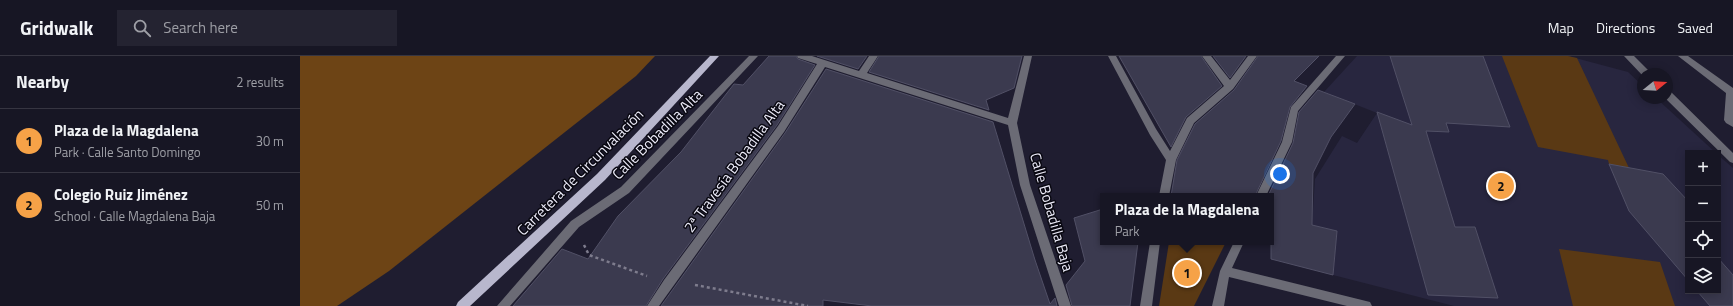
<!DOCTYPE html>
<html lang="en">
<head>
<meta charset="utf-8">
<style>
  body { margin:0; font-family:"Titillium Web",sans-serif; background:#242331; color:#f1f3f6 }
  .controls { position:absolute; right:12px; bottom:12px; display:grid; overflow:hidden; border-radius:0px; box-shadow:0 2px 10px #0003 }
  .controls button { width:36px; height:36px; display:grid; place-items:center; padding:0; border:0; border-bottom:1px solid #363541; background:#171624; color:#f1f3f6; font:20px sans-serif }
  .compass { position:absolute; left:1337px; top:12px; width:36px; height:36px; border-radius:50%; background:#171624; box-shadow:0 2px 10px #0003; rotate:72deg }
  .you { position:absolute; left:980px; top:118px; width:14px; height:14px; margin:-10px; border:3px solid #fff; border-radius:50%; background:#1a73e8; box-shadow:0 0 0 6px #1a73e833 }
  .badge { display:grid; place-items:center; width:26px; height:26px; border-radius:50%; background:#f6a247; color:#111; font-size:13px; font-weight:700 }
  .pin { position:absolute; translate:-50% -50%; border:2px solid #fff; box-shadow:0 1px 4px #0006 }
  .popup { position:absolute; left:800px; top:137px; width:174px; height:52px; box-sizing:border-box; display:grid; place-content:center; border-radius:0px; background:#171624; filter:drop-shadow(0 1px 3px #0005); font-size:13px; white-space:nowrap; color:#9e9fa6 }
  .popup b { font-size:15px; color:#f1f3f6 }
  .popup::after { content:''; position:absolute; left:50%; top:100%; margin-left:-8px; border:8px solid transparent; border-top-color:#171624 }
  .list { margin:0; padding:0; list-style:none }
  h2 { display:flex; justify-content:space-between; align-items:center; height:52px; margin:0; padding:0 16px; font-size:17px }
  h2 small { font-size:13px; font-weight:400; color:#9e9fa6 }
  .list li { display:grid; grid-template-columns:26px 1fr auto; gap:12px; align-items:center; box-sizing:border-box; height:64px; padding:0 16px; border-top:1px solid #363541 }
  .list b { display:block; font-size:15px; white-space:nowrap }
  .list p { margin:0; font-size:13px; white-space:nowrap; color:#9e9fa6 }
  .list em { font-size:13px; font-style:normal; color:#9e9fa6 }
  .icon { flex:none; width:22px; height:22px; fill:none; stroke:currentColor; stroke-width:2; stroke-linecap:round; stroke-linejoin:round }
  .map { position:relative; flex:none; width:1433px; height:250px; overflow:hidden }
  header { display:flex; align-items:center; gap:24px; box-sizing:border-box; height:56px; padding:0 20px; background:#171624; border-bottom:1px solid #363541 }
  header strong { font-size:19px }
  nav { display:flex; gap:22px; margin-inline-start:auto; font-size:14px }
  .search { width:280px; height:36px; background:#242331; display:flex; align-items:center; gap:10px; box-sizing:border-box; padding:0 14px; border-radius:0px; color:#9e9fa6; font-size:15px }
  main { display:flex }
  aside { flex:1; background:#171624 }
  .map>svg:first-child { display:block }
  .built { fill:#28263f }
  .green { fill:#5a3914 }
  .forest { fill:#6d4415 }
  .building { fill:#3b3a4f; stroke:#515066 }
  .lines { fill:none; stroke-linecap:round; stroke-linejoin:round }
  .path { stroke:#7e7c8d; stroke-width:2.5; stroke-dasharray:3 3; stroke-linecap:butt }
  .minor { fill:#6b6b75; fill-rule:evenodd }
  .major { fill:#b8b7cd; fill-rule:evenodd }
  .labels { text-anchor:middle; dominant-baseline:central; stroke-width:3; stroke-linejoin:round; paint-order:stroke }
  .street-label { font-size:15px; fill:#edecfa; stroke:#090811 }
</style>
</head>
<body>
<header>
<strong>Gridwalk</strong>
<div class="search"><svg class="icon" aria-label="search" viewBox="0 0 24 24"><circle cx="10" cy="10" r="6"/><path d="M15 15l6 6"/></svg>Search here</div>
<nav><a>Map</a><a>Directions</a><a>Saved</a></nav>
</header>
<main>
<aside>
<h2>Nearby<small>2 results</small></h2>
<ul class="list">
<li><span class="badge">1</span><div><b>Plaza de la Magdalena</b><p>Park · Calle Santo Domingo</p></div><em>30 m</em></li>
<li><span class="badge">2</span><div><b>Colegio Ruiz Jiménez</b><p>School · Calle Magdalena Baja</p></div><em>50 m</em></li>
</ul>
</aside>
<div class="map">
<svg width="1433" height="250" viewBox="0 0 1433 250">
  <rect width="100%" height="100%" fill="#1f1d30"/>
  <polygon class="built" points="1057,0 1268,0 1328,16 1343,30 1343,42 1356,42 1416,97 1388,97 1388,235 1418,235 1418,99 1433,112 1433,250 1154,250 1033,219 1037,175 1012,169 1015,123 1042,80 1057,87 1077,57 1024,36"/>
  <g class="green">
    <polygon points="1202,0 1268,0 1277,2 1329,112 1309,108 1308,104 1238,91"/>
    <polygon points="869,186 926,186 894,250 859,250"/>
    <polygon points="1259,193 1360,206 1375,250 1273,250"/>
  </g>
  <polygon class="forest" points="0,0 355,0 336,20 89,215 37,250 0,250"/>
  <g class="building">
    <polygon points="469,0 496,0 498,3 515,9 477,69 363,223 346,250 213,250 262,193 288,203 318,160 381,96 434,28 443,29"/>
    <polygon points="517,0 567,0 558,13"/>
    <polygon points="579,0 722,0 714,32 686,44 689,54 569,16"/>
    <polygon points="819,0 901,0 922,30 886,61 871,91"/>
    <polygon points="913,0 946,0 930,22"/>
    <polygon points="958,0 1019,0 994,25 1007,30 990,51 981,85 955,140 871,140 877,104 895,68 934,34"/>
    <polygon points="1090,0 1183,0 1210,71 1146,67 1149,76 1126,75 1155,171 1175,171 1198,242 1128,239 1077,56 1112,69"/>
    <polygon points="526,13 693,66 735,204 750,248 755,242 757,250 572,250 523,244 523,250 361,250 485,77"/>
    <polygon points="1018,34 1055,48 1031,81 1013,117 1012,169 1037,175 1033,219 971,203 971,140 968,140 993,87 999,56"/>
    <polygon points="1309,108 1363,118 1388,145 1388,224 1329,155"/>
    <polygon points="803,153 803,186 838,186 830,250 772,250 766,229 785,205 774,162"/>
    <polygon points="1418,202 1433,219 1433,250 1410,250 1397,235 1418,235"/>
  </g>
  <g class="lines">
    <g class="path">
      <polyline points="284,189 289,199 347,220"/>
      <polyline points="395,229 508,250"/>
    </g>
    <g class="minor">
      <polygon points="449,0 458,0 329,137 279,171 210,250 197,250 271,165 321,131"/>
      <polygon points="497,0 512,0 559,15 569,0 578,0 567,17 708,62 724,0 732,0 717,67 730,129 771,250 759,250 720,129 708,69 525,11 484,76 359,250 347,250 364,224 478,70 517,8 498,2"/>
      <polygon points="808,0 816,0 856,73 870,95 887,62 924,30 902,0 911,0 930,24 948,0 957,0 933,33 894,67 876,104 869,140 859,140 866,104 850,79"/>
      <polygon points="1036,0 1045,0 998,55 992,86 966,140 956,140 982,86 991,51"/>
      <polygon points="1324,0 1334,0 1352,18 1343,18 1343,20"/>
      <polygon points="1378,0 1388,0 1433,32 1433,71 1426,67 1424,64 1426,37"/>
      <polygon points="1367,34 1370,35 1433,97 1433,107 1430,106 1365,42 1367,42"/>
      <polygon points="850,186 860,186 852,250 840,250"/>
      <polygon points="934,186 944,186 932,212 1066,245 1070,246 1072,250 1047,250 929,221 924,250 912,250 920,215"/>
    </g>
    <polygon class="major" points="410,0 419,0 305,124 170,250 156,250 158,246 297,118"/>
  </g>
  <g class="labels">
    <g class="street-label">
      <text transform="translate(357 78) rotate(-45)">Calle Bobadilla Alta</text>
      <text transform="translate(434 110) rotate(-54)">2ª Travesía Bobadilla Alta</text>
      <text transform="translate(280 116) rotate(-45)">Carretera de Circunvalación</text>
      <text transform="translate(752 156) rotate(74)">Calle Bobadilla Baja</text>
    </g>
  </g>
</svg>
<div class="controls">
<button>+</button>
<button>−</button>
<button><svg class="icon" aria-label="locate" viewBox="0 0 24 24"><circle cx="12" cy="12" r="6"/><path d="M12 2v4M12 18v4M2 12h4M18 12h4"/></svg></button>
<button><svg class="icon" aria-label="layers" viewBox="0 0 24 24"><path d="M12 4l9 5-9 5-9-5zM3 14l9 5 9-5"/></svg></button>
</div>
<svg class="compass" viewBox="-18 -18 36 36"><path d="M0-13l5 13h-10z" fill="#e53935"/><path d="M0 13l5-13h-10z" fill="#9e9fa6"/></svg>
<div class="you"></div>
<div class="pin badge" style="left:887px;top:217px">1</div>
<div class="popup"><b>Plaza de la Magdalena</b>Park</div>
<div class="pin badge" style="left:1201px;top:130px">2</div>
</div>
</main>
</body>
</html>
